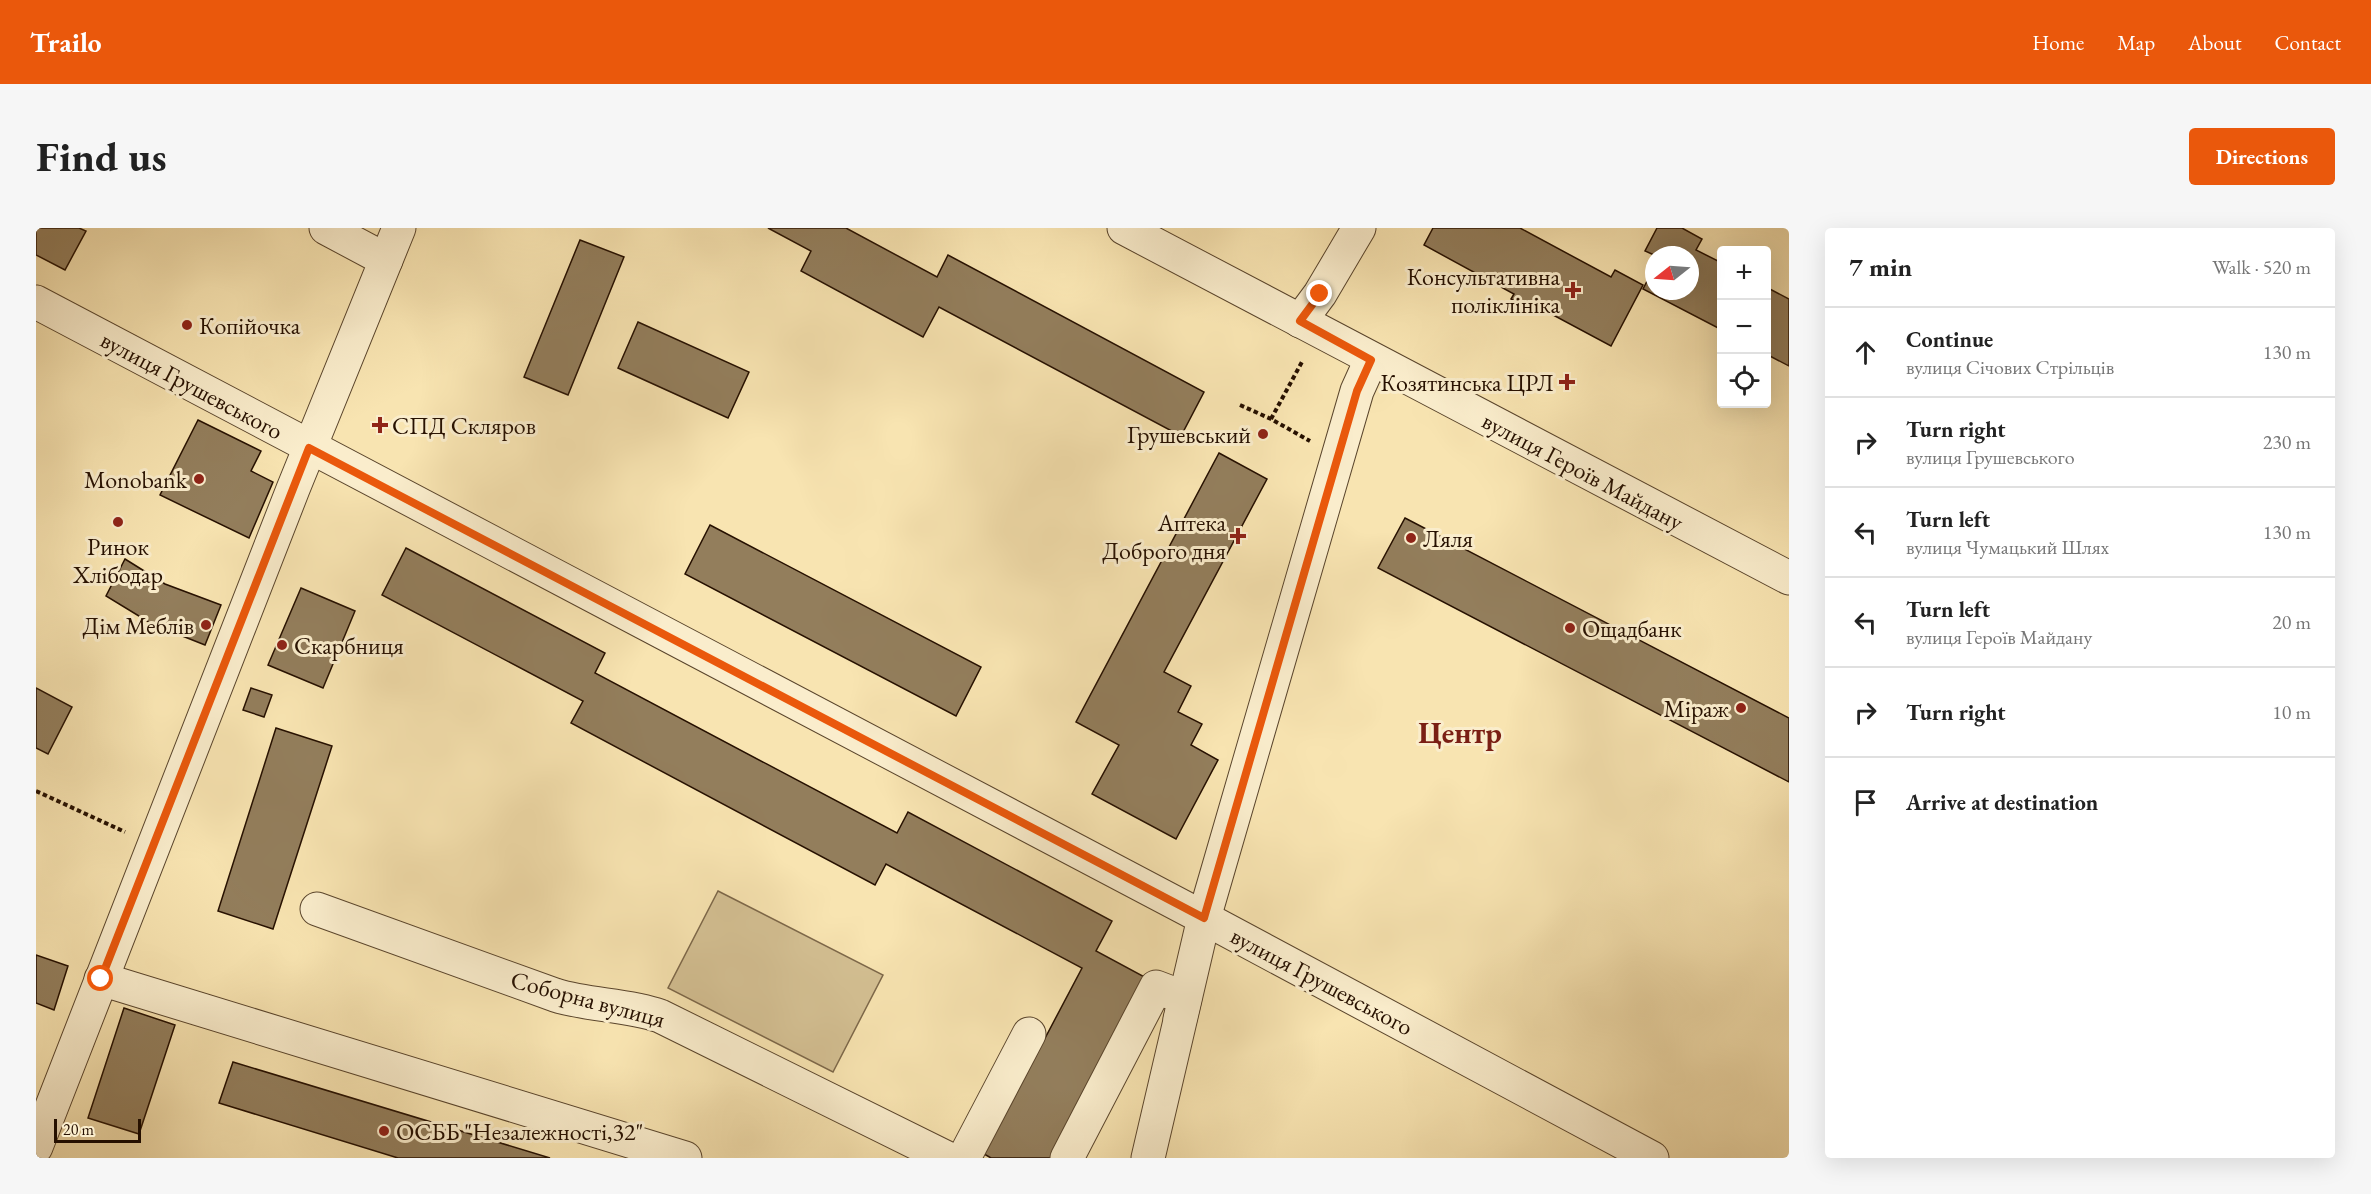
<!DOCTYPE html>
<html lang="en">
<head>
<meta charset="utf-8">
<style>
  body { margin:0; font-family:"EB Garamond",serif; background:#f6f6f6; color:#222 }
  .controls { position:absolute; right:18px; top:18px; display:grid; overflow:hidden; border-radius:6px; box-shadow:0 6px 24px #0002 }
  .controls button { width:54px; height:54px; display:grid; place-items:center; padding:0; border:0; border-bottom:2px solid #e0e0e0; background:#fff; color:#222; font:30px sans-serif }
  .compass { position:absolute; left:1609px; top:18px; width:54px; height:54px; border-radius:50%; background:#fff; box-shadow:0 6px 24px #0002; rotate:253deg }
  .scale { position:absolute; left:18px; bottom:15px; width:87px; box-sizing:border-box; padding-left:6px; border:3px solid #261000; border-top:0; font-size:16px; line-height:21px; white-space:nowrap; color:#261000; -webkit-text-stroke:4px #faedcc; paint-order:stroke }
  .stop { position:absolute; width:18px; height:18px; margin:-14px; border:4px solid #ea580c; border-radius:50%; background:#fff }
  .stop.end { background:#ea580c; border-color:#fff; box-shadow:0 2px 6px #0008 }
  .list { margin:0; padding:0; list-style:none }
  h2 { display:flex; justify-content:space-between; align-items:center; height:78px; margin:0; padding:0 24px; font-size:26px }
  h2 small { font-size:20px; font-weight:400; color:#767676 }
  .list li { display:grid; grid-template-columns:39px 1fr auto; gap:18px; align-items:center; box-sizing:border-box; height:90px; padding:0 24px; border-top:2px solid #e0e0e0 }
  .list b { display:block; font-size:22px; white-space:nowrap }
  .list p { margin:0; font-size:20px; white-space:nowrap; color:#767676 }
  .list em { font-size:20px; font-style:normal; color:#767676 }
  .icon { flex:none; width:33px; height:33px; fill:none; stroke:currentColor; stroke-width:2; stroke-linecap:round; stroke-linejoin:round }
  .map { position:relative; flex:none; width:1753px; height:930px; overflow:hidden; border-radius:6px }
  header { display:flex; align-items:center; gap:36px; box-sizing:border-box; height:84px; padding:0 30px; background:#ea580c; color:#fff }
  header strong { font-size:28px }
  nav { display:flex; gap:33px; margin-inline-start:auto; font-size:21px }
  .intro { display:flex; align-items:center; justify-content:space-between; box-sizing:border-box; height:144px; padding:0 36px }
  h1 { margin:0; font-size:42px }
  .button { padding:15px 27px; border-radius:6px; background:#ea580c; color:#fff; font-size:21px; font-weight:700 }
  main { display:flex; gap:36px; padding:0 36px }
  aside { flex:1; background:#fff; border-radius:6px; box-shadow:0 6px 24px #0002 }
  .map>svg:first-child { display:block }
  .green { fill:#d4c093; stroke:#7d684a; stroke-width:1.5 }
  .building { fill:#937e5c; stroke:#261000; stroke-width:1.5 }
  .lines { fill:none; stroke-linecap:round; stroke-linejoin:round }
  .minor-casing { stroke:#5a452c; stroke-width:35 }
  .path { stroke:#261000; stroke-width:4; stroke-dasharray:4.5 3; stroke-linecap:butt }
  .minor { stroke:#faedcc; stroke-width:33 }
  .route { stroke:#ea580c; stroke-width:8 }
  .poi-dot { fill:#8f2418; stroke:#faedcc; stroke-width:2 }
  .labels { text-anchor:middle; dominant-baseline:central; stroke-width:6; stroke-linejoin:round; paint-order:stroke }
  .poi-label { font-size:24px; fill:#261000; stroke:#faedcc; text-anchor:end }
  .street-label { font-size:24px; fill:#261000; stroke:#faedcc }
  .district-label { font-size:30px; font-weight:bold; fill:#7a1f14; stroke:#faedcc }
</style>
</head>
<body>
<header>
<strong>Trailo</strong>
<nav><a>Home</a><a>Map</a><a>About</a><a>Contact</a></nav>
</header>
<div class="intro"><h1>Find us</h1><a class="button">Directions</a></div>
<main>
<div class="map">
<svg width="1753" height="930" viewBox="0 0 1753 930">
  <rect width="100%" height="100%" fill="#f8e4b1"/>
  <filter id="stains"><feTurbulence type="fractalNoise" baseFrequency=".00333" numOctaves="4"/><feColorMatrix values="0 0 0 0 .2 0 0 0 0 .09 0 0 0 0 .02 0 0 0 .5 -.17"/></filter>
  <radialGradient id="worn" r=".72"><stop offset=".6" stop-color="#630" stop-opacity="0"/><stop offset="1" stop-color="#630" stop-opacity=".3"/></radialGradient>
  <polygon class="green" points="682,663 847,747 797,844 632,760"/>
  <g class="building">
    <polygon points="0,0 43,0 50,3 29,42 0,27"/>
    <polygon points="732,0 810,0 901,49 912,27 1168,164 1145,208 903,79 887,109 765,43 775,23"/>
    <polygon points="1397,0 1484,0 1575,49 1579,42 1607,57 1575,118 1506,81 1503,86 1475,71 1478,66 1388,17"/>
    <polygon points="1621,0 1646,0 1666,11 1660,22 1686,35 1686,102 1607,61 1618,40 1618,63 1654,63 1654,27 1618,27 1609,23"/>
    <polygon points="544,12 588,29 532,167 488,149"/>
    <polygon points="1730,59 1753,71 1753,138 1730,126"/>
    <polygon points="602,94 713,144 692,190 582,140"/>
    <polygon points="162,192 225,223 215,243 237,254 213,310 124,267"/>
    <polygon points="1183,225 1231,251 1128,444 1155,458 1142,484 1166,496 1155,517 1182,532 1140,611 1056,566 1083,517 1040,494"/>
    <polygon points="1369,290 1753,490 1753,554 1342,340"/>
    <polygon points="674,297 945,439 920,488 649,346"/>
    <polygon points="370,320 569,425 559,445 861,605 872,584 1076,693 1060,723 1116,753 1023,930 955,930 948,926 1046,740 850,636 839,657 535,495 547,473 346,367"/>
    <polygon points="89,331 129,356 185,377 169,417 116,396 70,368"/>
    <polygon points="265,360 319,383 287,460 232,437"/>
    <polygon points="0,460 36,479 12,526 0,520"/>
    <polygon points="215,460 236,467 228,489 207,482"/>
    <polygon points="240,500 296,518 237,701 182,683"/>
    <polygon points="0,727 32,738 18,782 0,775"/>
    <polygon points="88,780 139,797 103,906 52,890"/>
    <polygon points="197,834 514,930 362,930 183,875"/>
  </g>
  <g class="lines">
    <g class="minor-casing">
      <g id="minor">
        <polyline points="290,0 350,32"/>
        <polyline points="1088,0 1753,350"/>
        <polyline points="0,74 1168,690 1616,930"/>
        <polyline points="1264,93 1284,66 1323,0"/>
        <path d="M 281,681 L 519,767 C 553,778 590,776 624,788 L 911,930"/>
        <polyline points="65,751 649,930"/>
        <polyline points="0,919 257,261 363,0"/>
        <polyline points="928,930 993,806"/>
        <polyline points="1031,930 1120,759 1149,770 1144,791"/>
        <polyline points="1112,930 1168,690 1321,163 1335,132"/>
      </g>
    </g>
    <g class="path">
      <polyline points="1204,177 1235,191 1274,213"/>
      <polyline points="1235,191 1267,132"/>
      <polyline points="0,563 89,604"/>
    </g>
    <use href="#minor" class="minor"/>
  </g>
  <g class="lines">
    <polyline class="route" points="65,751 273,220 1168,690 1321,163 1335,132 1264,93 1284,66"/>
  </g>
  <g class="poi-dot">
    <path d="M1534 53h6v6h6v6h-6v6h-6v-6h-6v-6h6z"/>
    <circle cx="151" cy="97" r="6"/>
    <path d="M1528 145h6v6h6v6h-6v6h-6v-6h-6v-6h6z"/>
    <path d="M341 188h6v6h6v6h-6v6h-6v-6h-6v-6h6z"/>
    <circle cx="1227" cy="206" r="6"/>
    <circle cx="163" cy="251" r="6"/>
    <circle cx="82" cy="294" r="6"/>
    <path d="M1199 299h6v6h6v6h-6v6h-6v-6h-6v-6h6z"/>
    <circle cx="1375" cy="310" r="6"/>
    <circle cx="170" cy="397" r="6"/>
    <circle cx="1534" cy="400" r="6"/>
    <circle cx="246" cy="417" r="6"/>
    <circle cx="1705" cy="480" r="6"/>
    <circle cx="348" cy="903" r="6"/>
  </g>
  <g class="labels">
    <g class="poi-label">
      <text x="1524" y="48">Консультативна<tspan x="1524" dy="28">поліклініка</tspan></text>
      <text x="163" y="97" text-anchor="start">Копійочка</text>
      <text x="1518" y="154">Козятинська ЦРЛ</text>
      <text x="356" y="197" text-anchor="start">СПД Скляров</text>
      <text x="1215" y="206">Грушевський</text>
      <text x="151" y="251">Monobank</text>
      <text x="1190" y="294">Аптека<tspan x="1190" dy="28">Доброго дня</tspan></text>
      <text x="1387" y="310" text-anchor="start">Ляля</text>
      <text x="82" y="318" text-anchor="middle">Ринок<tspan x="82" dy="28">Хлібодар</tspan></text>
      <text x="158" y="397">Дім Меблів</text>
      <text x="1546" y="400" text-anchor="start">Ощадбанк</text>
      <text x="258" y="417" text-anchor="start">Скарбниця</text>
      <text x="1693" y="480">Міраж</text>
      <text x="360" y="903" text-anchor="start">ОСББ "Незалежності,32"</text>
    </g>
    <g class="street-label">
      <text transform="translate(156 157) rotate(28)">вулиця Грушевського</text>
      <text transform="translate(1547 243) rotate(28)">вулиця Героїв Майдану</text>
      <text transform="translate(1286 753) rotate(28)">вулиця Грушевського</text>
      <text transform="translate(552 771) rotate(15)">Соборна вулиця</text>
    </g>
    <g class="district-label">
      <text x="1424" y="504">Центр</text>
    </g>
  </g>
  <rect width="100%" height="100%" filter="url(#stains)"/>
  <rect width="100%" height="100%" fill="url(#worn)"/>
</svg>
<div class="controls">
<button>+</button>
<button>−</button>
<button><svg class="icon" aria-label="locate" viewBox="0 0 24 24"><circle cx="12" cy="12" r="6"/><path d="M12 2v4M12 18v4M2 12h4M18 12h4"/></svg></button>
</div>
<svg class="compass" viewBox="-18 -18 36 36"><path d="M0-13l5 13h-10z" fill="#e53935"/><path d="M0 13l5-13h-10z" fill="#767676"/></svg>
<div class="scale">20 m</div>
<div class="stop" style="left:65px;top:751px"></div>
<div class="stop end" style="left:1284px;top:66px"></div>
</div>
<aside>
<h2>7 min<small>Walk · 520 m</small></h2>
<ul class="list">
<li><svg class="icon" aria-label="ahead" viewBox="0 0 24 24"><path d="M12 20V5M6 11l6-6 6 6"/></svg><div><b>Continue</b><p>вулиця Січових Стрільців</p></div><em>130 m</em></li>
<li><svg class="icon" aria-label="right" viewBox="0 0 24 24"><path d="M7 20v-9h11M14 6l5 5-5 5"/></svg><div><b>Turn right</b><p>вулиця Грушевського</p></div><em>230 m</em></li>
<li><svg class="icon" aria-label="left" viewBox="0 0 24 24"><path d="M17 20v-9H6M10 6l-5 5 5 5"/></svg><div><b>Turn left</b><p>вулиця Чумацький Шлях</p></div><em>130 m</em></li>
<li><svg class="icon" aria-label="left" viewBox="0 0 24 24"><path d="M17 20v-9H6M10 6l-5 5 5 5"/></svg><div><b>Turn left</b><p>вулиця Героїв Майдану</p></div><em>20 m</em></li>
<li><svg class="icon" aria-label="right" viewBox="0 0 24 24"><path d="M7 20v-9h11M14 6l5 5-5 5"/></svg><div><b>Turn right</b></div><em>10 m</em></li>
<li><svg class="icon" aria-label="arrive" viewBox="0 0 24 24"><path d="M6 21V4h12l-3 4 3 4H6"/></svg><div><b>Arrive at destination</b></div></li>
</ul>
</aside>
</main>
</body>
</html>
